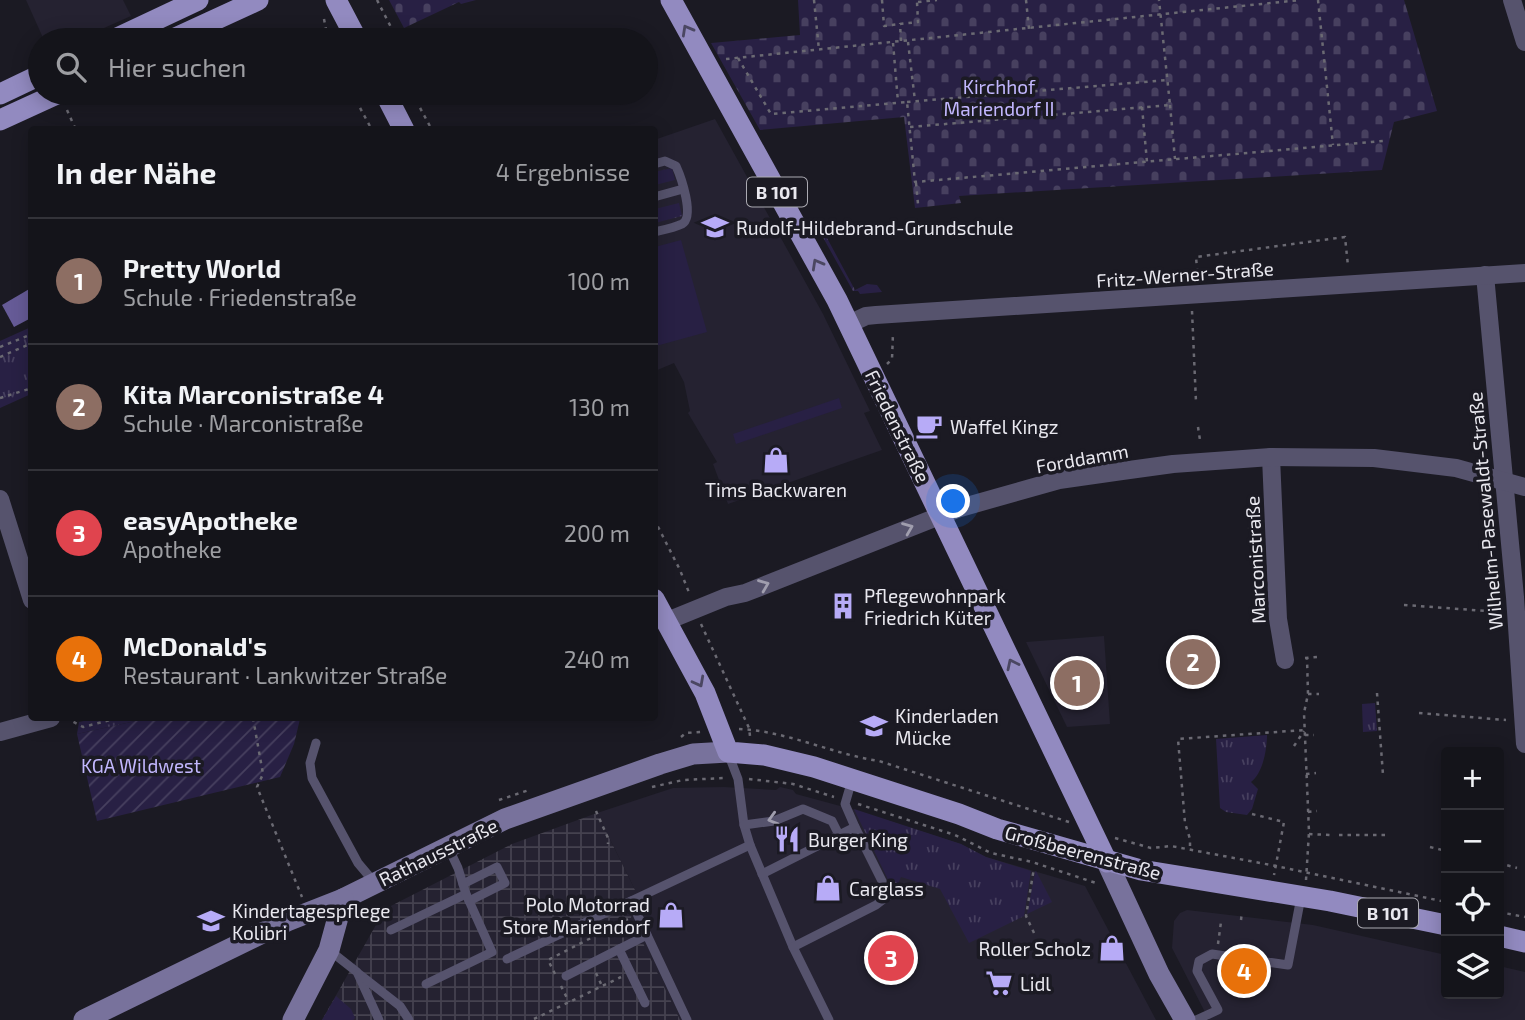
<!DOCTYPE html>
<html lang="de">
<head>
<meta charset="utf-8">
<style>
  body { margin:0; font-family:"Exo 2",sans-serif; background:#1d1d23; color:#f1f3f6 }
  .controls { position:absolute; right:21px; bottom:21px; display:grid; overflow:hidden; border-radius:7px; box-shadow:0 4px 18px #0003 }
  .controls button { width:63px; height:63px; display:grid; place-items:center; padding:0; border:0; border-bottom:2px solid #333339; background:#14141a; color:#f1f3f6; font:35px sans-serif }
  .you { position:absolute; left:954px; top:502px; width:24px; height:24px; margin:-18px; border:5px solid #fff; border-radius:50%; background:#1a73e8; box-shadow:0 0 0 10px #1a73e833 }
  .badge { display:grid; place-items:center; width:46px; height:46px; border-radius:50%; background:#d93025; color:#fff; font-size:23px; font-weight:700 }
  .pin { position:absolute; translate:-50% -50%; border:4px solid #fff; box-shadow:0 2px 7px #0006 }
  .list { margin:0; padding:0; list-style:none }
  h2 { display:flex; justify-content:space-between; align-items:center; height:91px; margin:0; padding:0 28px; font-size:30px }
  h2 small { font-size:23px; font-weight:400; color:#9d9ea2 }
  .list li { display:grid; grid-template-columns:46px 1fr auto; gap:21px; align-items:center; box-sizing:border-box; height:126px; padding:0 28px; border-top:2px solid #333339 }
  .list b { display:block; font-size:26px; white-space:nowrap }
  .list p { margin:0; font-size:23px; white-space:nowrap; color:#9d9ea2 }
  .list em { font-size:23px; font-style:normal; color:#9d9ea2 }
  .icon { flex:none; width:38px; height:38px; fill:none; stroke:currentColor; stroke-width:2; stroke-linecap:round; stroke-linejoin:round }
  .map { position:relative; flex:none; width:1525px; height:1020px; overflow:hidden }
  .search { position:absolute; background:#14141a; box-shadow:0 4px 18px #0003; left:28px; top:28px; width:630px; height:77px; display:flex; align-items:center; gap:18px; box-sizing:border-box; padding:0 24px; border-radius:38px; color:#9d9ea2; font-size:26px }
  .panel { position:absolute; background:#14141a; box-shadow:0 4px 18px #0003; left:28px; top:126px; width:630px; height:595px; border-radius:7px }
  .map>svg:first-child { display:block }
  .built { fill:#252231 }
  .industrial { fill:url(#industrial-grid) }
  .grass { fill:url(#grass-tufts) }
  .cemetery { fill:url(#cemetery-stones) }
  .garden { fill:url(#garden-furrows) }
  .pitch { fill:#282044 }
  .water { fill:#665b97 }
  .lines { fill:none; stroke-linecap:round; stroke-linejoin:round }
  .path { stroke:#6b6a73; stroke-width:2.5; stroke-dasharray:3.5 5; stroke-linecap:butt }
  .lane { stroke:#56536d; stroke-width:9 }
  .street { stroke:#56536d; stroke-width:18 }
  .secondary { stroke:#78729c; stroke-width:21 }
  .primary { stroke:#928ac0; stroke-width:21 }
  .oneway { stroke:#4b4762 }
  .oneway2 { stroke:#a09eae }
  .labels { text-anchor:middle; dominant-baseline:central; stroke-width:7; stroke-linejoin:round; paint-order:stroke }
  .shield { fill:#1b1a23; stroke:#abaab2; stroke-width:2 }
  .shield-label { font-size:18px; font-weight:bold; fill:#e9e8ef }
  .park-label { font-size:19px; fill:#c2b7fe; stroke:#1b1a23 }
  .poi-label { font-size:19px; fill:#e9e8ef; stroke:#1b1a23; text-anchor:start }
  .street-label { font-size:19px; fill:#e9e8ef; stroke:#1b1a23 }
</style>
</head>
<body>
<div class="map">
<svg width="1525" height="1020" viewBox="0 0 1525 1020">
  <defs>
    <pattern id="industrial-grid" width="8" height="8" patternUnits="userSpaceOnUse" patternTransform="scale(1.75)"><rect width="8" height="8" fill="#252231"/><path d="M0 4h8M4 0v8" fill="none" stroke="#45424f"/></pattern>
    <pattern id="grass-tufts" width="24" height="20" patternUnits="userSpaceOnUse" patternTransform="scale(1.75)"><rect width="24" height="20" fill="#282044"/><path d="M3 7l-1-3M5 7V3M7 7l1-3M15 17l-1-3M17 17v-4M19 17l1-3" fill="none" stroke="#47405f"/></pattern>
    <pattern id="cemetery-stones" width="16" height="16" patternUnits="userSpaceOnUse" patternTransform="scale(1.75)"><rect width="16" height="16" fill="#282044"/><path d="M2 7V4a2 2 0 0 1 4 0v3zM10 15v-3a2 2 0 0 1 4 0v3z" fill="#47405f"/></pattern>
    <pattern id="garden-furrows" width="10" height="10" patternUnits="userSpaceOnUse" patternTransform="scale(1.75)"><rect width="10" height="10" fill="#282044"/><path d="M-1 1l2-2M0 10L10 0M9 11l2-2" fill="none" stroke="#47405f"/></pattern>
  </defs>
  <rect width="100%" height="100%" fill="#1b1a23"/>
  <g class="built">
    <polygon points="26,0 123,0 131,16 77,40 44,40"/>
    <polygon points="715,119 823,314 870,411 864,413 882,450 728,504 713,464 717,462 688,413 690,411 684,382 674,363 655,371 654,140"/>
    <polygon points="1104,636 1110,724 1067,727 1026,642"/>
    <polygon points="724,787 776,790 780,787 793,790 796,794 855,810 961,844 986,857 1085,886 1156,1020 434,1020 635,890 597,813 673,788"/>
    <polygon points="1187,910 1313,925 1446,955 1446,994 1499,994 1499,966 1525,972 1525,1020 1209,1020 1172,948 1174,921 1180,913"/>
  </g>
  <polygon class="industrial" points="597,813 635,890 631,918 680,1020 322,1020 385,909 512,844"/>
  <g class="grass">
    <polygon points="672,168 675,180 655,185 654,172"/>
    <polygon points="679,203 682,216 655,223 655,209"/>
    <polygon points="819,223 855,290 867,284 877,285 882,292 860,294 858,291 853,291 816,225"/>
    <polygon points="31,327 31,394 0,408 0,341"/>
    <polygon points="1375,703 1377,731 1363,732 1362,704"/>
    <polygon points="98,718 149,718 77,734 79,722"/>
    <path d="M 1267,735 C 1267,749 1263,773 1251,782 L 1258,789 L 1252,809 L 1247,815 L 1226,812 L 1220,808 L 1216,739 Z"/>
    <polygon points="854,809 961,844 986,857 1031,871 1024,916 969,943 940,889 901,877 895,890 893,890"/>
    <polygon points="1036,871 1052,902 1027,914 1035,872"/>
    <polygon points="336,996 351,1009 355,1018 353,1020 322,1020"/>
  </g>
  <g class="cemetery">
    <polygon points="389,0 476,0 461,4 459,2 404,28"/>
    <polygon points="798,0 1404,0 1437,111 1394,122 1382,170 959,196 961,203 915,208 904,117 760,130 711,43 800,35"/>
  </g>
  <polygon class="garden" points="149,718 300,718 300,719 294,744 280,777 97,821 77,734"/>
  <g class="pitch">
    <polygon points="681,240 707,332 656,346 655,247"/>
    <polygon points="839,398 842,408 736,444 733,434"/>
  </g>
  <polygon class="water" points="31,288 31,318 14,327 2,305"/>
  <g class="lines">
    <g class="path">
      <polyline points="377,0 395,35 396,40"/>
      <polyline points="814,0 819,50"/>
      <polyline points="882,0 884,26 900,24"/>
      <polyline points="1026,0 1029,29"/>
      <polyline points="1318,0 1333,145"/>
      <polyline points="918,2 937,0"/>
      <polyline points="324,19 328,40"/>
      <polyline points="901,41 900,24 918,22 917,2"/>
      <polyline points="908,42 915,101"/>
      <polyline points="893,43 898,102"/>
      <polyline points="738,58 771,114 907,102 915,182 1383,141"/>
      <polyline points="726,59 1300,0"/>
      <polyline points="352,93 372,130"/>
      <polyline points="412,93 432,130"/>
      <polyline points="907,102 1167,80"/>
      <polyline points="1170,105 1175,159"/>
      <polyline points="1142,107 1147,162"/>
      <polyline points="67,110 76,130"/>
      <polyline points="910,127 1170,105 1159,0"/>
      <polyline points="916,183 918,204"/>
      <polyline points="1198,280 1196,257 1345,237 1348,266"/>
      <polyline points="1192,311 1196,402"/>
      <polyline points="0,347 32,334"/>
      <polyline points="0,357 32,343"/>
      <polyline points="887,364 892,359 893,333"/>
      <polyline points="0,398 32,388"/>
      <polyline points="1198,427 1200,440"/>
      <polyline points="654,519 680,570 690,595"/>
      <polyline points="1248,529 1259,528"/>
      <polyline points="1251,562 1261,561"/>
      <polyline points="1404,605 1501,612"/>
      <polyline points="701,624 749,728 750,736"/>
      <polyline points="1305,658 1317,657"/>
      <polyline points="1377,693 1383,775"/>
      <polyline points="1308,694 1319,694"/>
      <polyline points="1419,713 1506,720"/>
      <polyline points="66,718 83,727 118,718"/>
      <polyline points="253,718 263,774 257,787 302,897"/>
      <path d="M 739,729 C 787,731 832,754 879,761 L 1069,822"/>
      <polyline points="1305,735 1314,735"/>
      <polyline points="681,737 686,733 701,732"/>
      <polyline points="1294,746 1304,731"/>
      <polyline points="1306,774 1316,773"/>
      <polyline points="749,779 793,784 834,797"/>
      <polyline points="652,787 683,780 725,778"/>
      <polyline points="499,800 529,790"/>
      <polyline points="858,804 955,835 991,853 1032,862 1096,883"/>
      <polyline points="596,811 608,838 608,844"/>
      <polyline points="1308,812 1317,811"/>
      <polyline points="1252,814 1284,822 1274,875"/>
      <polyline points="1309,834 1330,835"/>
      <polyline points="1339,835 1388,835"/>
      <polyline points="1115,838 1151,848 1171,846 1276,866 1446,902"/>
      <polyline points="1190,846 1190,839 1185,823 1178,739 1305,730"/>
      <polyline points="1430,847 1446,851"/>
      <polyline points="1499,863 1517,868"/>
      <polyline points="1306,880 1309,832 1304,713 1308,694 1307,658"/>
      <polyline points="1499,912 1525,917"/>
      <polyline points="1241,920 1242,912"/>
      <polyline points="1034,933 1026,916 1034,868"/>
      <polyline points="1218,944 1221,922"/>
      <polyline points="596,973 602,986"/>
      <polyline points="555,974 548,960 628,919"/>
      <polyline points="561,986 569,1002"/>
      <polyline points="534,1019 621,977"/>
    </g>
    <g class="lane">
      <path d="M 654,164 L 665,161 L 676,166 C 681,177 695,217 682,224 C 674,228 663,230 654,232"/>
      <polyline points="654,197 683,189"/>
      <polyline points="316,743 310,763 312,778 358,863 374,882"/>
      <polyline points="728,753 738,779 744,825 750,845 793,947 829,1020"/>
      <polyline points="852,780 845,804 855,827"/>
      <polyline points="744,825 774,821 803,809 832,821 839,835"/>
      <polyline points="762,874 855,827 889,895 876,905 793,947"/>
      <polyline points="463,884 497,867 505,883 469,901"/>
      <polyline points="391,930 466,894"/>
      <polyline points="619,949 645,1003"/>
      <polyline points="329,950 357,972 379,1020"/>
      <polyline points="507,959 631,901"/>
      <polyline points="359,974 400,1006 409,1020"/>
      <polyline points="566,976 647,935"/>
      <polyline points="426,984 492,952 466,894 458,868 449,849"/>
      <polyline points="687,1020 631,901 750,845"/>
      <polyline points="1196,1020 1218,1010 1197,971 1199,961 1212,954 1288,965 1301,897"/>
    </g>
    <g class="street">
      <polyline points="1512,0 1525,42"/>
      <polyline points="1485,275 1515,597 1525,744"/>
      <polyline points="849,324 866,316 876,315 1525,273"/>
      <polyline points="1271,457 1278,619 1285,660"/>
      <polyline points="0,499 32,600"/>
      <polyline points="667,621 726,597 745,593 960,508 1059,480 1122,471 1173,464 1271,457 1374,458 1456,468 1525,487"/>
      <polyline points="0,732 51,718"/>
    </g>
    <g class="secondary">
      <polyline points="1107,862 1159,974 1185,1020"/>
      <polyline points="84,1020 287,921 343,899 505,819 660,764 693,754 728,752"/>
      <polyline points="293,1020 329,950 343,899"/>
    </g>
    <g class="primary">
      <polyline points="336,0 357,40"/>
      <polyline points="671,0 837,300 1107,862"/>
      <polyline points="113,40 198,0"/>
      <polyline points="171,40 258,0"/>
      <polyline points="385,93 404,130"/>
      <polyline points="0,94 40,75"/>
      <polyline points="0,120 59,93"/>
      <polyline points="654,599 705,693 728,752 764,755 814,767 959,814 997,829 1141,870 1330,901 1446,925"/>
      <polyline points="1499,936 1525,942"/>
    </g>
  </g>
  <defs><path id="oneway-chevron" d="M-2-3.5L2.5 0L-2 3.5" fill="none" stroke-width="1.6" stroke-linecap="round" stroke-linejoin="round" transform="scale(1.75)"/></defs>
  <g class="oneway">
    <use href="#oneway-chevron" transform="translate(687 30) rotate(-119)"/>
    <use href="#oneway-chevron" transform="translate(817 264) rotate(-119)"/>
    <use href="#oneway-chevron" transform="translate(1012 664) rotate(-116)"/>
    <use href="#oneway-chevron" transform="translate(699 682) rotate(62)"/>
  </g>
  <g class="oneway2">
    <use href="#oneway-chevron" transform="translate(908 528) rotate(-22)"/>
    <use href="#oneway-chevron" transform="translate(764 585) rotate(-22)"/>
    <use href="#oneway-chevron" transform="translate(773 819) rotate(164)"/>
  </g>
  <defs>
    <g id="school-bare" transform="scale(2.1)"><path d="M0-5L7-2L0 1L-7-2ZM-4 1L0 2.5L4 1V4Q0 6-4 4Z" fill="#b7abf7" stroke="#1b1a23" stroke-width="2.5" paint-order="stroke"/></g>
    <g id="cafe-bare" transform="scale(2.1)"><path d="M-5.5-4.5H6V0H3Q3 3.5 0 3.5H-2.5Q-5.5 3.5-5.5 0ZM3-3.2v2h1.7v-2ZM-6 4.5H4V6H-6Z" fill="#b7abf7" stroke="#1b1a23" stroke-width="2.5" paint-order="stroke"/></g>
    <g id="shop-bare" transform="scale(2.1)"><path d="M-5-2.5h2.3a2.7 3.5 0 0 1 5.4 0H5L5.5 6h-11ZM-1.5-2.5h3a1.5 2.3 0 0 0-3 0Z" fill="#b7abf7" stroke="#1b1a23" stroke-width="2.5" paint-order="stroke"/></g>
    <g id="building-bare" transform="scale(2.1)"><path d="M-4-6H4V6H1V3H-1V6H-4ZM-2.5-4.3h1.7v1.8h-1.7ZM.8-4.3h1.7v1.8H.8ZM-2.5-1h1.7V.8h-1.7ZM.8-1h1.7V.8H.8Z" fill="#b7abf7" stroke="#1b1a23" stroke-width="2.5" paint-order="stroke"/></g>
    <g id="restaurant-bare" transform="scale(2.1)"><path d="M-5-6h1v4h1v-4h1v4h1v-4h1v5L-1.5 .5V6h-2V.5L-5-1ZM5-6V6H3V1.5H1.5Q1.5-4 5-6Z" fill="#b7abf7" stroke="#1b1a23" stroke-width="2.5" paint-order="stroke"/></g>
    <g id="supermarket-bare" transform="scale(2.1)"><path d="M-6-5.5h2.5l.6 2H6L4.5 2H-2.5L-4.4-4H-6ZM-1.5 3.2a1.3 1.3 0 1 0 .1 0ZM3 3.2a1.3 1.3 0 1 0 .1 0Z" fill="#b7abf7" stroke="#1b1a23" stroke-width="2.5" paint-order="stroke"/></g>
  </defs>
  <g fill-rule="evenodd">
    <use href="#school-bare" x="715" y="227"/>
    <use href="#cafe-bare" x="929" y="426"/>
    <use href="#shop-bare" x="776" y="460"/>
    <use href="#building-bare" x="843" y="606"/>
    <use href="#school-bare" x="874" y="726"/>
    <use href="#restaurant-bare" x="787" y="839"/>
    <use href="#shop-bare" x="828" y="888"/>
    <use href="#shop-bare" x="671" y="915"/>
    <use href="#school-bare" x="211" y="921"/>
    <use href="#shop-bare" x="1112" y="948"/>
    <use href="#supermarket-bare" x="999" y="983"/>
  </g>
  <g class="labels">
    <g class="shield">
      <rect x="747" y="177.5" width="60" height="29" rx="5"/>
      <rect x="1358" y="898.5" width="60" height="29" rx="5"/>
    </g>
    <g class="shield-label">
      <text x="777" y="192">B 101</text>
      <text x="1388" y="913">B 101</text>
    </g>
    <g class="park-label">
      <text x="999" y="86">Kirchhof<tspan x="999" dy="22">Mariendorf II</tspan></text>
      <text x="141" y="765">KGA Wildwest</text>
    </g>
    <g class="poi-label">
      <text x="736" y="227">Rudolf-Hildebrand-Grundschule</text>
      <text x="950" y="426">Waffel Kingz</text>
      <text x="776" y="489" text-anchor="middle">Tims Backwaren</text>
      <text x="864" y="595">Pflegewohnpark<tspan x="864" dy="22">Friedrich Küter</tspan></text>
      <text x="895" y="715">Kinderladen<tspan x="895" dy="22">Mücke</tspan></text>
      <text x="808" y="839">Burger King</text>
      <text x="849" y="888">Carglass</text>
      <text x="650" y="904" text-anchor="end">Polo Motorrad<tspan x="650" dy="22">Store Mariendorf</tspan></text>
      <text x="232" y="910">Kindertagespflege<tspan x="232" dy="22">Kolibri</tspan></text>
      <text x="1091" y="948" text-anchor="end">Roller Scholz</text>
      <text x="1020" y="983">Lidl</text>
    </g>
    <g class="street-label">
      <text transform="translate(1185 274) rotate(-4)">Fritz-Werner-Straße</text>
      <text transform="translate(898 426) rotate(64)">Friedenstraße</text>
      <text transform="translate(1082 458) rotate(-10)">Forddamm</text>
      <text transform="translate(1485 511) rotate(-95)">Wilhelm-Pasewaldt-Straße</text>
      <text transform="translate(1255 560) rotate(-93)">Marconistraße</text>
      <text transform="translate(438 852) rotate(-26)">Rathausstraße</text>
      <text transform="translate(1083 852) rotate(15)">Großbeerenstraße</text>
    </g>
  </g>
</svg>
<div class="controls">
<button>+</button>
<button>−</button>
<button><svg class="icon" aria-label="locate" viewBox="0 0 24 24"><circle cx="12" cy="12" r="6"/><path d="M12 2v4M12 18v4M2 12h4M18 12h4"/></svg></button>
<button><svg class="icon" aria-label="layers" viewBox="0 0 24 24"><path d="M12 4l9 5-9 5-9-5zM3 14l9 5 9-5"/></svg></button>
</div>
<div class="you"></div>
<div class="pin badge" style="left:1077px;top:683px;background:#8d6e63">1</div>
<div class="pin badge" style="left:1193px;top:662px;background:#8d6e63">2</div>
<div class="pin badge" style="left:891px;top:958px;background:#e0444e">3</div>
<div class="pin badge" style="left:1244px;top:971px;background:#e8710a">4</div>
<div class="search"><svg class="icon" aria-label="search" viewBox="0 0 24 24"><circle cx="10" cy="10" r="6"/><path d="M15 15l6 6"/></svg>Hier suchen</div>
<section class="panel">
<h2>In der Nähe<small>4 Ergebnisse</small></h2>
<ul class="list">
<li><span class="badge" style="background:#8d6e63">1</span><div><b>Pretty World</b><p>Schule · Friedenstraße</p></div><em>100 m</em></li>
<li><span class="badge" style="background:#8d6e63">2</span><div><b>Kita Marconistraße 4</b><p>Schule · Marconistraße</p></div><em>130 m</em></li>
<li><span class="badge" style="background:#e0444e">3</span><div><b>easyApotheke</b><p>Apotheke</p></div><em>200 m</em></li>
<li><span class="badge" style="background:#e8710a">4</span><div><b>McDonald's</b><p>Restaurant · Lankwitzer Straße</p></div><em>240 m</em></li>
</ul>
</section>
</div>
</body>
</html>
